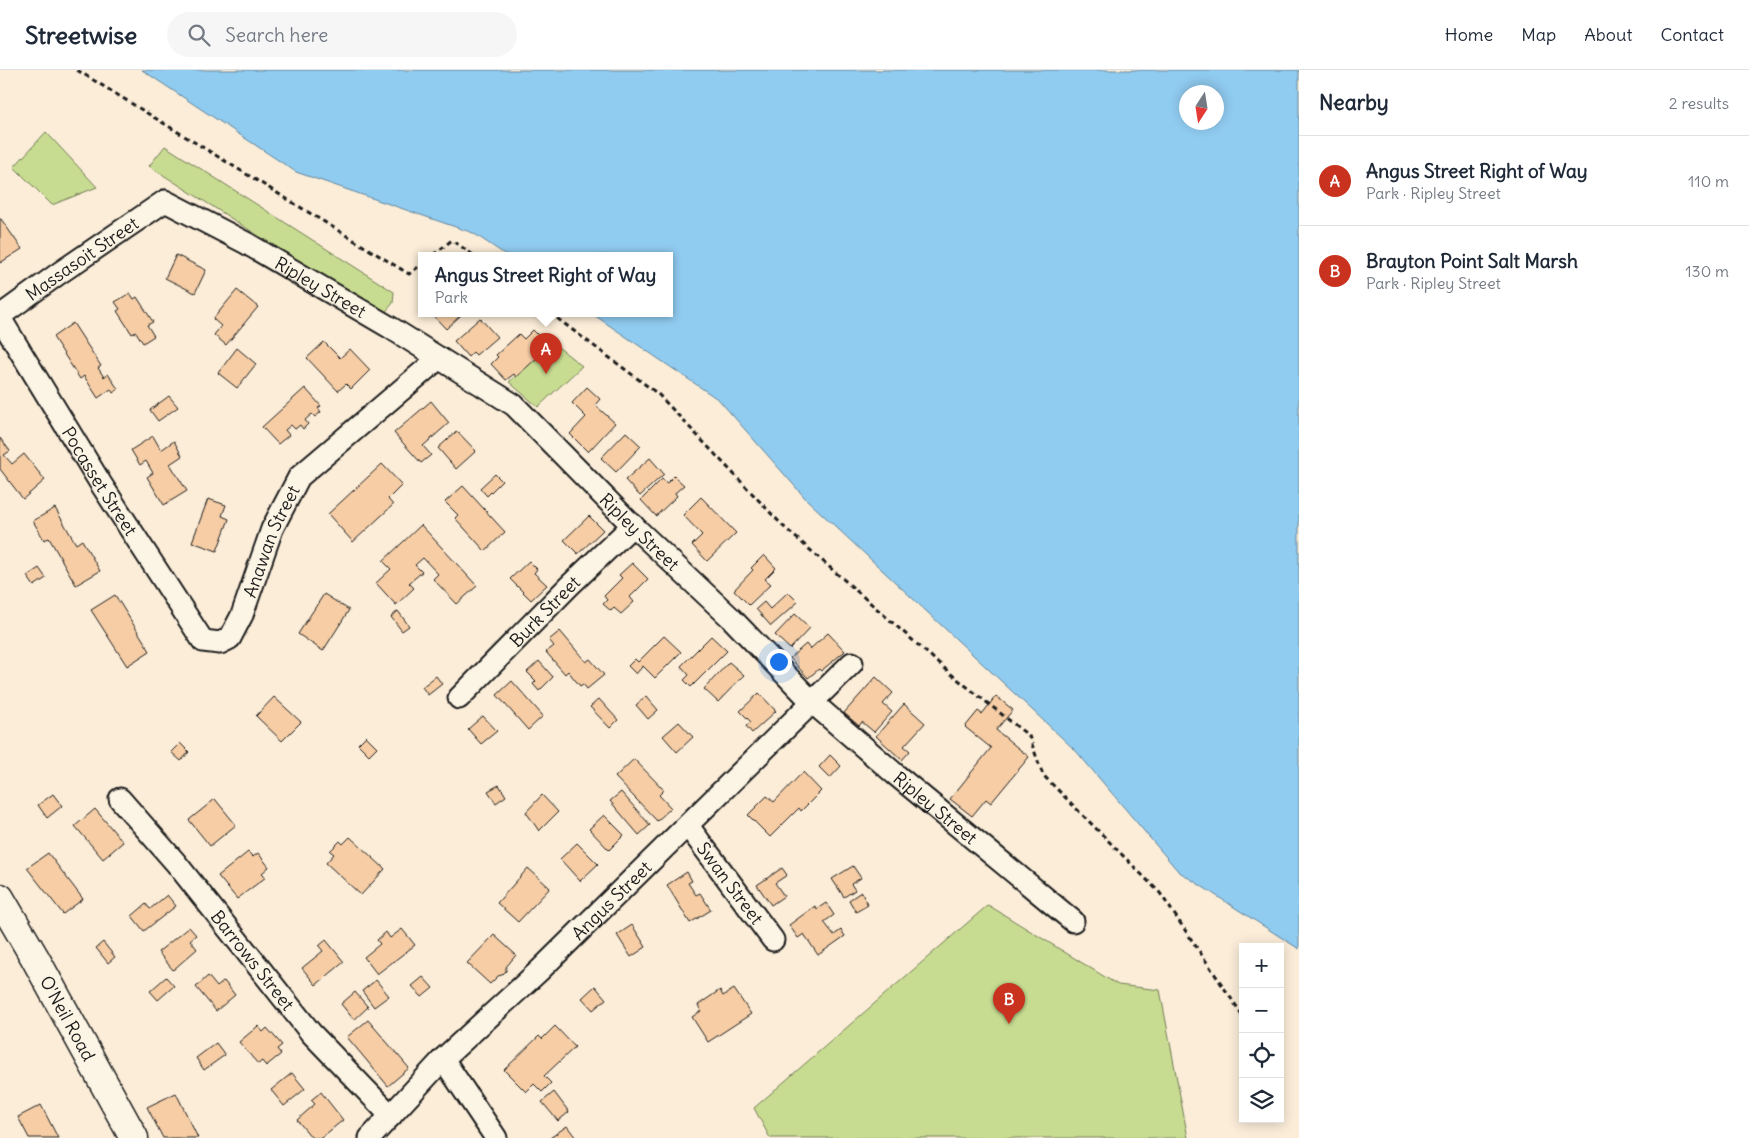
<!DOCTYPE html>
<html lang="en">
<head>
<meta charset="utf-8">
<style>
  body { margin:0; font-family:Delius,sans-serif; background:#f6f6f7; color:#1f2937 }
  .controls { position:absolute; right:15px; bottom:15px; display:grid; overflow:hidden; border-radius:0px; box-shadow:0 2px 12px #0003 }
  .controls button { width:45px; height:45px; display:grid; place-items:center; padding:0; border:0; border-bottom:1px solid #e0e1e3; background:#fff; color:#1f2937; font:25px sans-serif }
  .compass { position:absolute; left:1179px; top:15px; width:45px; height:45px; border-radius:50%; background:#fff; box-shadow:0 2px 12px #0003; rotate:192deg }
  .you { position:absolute; left:778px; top:591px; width:18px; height:18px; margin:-12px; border:4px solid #fff; border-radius:50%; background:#1a73e8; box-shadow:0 0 0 8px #1a73e833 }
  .badge { display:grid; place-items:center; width:32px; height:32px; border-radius:50%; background:#c8321e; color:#fff; font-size:16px; font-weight:700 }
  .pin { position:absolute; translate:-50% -41px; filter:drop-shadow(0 1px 2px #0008) }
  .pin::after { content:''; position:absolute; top:26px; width:18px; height:15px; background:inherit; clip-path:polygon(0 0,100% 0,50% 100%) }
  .popup { position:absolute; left:418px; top:182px; width:255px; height:65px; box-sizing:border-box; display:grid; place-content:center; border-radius:0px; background:#fff; filter:drop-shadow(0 1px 4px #0005); font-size:16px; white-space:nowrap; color:#747a83 }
  .popup b { font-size:19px; color:#1f2937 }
  .popup::after { content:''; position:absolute; left:50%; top:100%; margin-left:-10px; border:10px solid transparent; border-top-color:#fff }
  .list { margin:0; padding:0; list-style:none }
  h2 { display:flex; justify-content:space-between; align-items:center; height:65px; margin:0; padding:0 20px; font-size:21px }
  h2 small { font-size:16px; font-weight:400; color:#747a83 }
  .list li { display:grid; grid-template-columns:32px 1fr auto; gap:15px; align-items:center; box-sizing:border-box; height:90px; padding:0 20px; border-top:1px solid #e0e1e3 }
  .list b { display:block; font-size:19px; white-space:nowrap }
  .list p { margin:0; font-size:16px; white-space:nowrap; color:#747a83 }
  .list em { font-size:16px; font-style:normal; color:#747a83 }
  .icon { flex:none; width:28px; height:28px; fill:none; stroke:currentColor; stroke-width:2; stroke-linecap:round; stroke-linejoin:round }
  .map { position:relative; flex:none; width:1299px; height:1068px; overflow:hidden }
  header { display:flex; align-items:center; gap:30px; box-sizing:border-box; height:70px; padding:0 25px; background:#fff; border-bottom:1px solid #e0e1e3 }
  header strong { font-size:24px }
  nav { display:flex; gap:28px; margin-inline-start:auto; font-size:18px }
  .search { width:350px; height:45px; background:#f6f6f7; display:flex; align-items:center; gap:12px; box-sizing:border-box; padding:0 18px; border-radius:28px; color:#747a83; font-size:19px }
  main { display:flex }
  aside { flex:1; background:#fff }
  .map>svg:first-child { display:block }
  .green { fill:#c8dc91; stroke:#727c56 }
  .water { fill:#90cbf0; stroke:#62859b; fill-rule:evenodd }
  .building { fill:#f6cda5; stroke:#1c1c1c }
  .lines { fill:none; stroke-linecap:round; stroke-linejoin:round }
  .minor-casing { stroke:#1c1c1c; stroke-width:25 }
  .tertiary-casing { stroke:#1c1c1c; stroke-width:31 }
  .path { stroke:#1c1c1c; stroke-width:3; stroke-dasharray:5 4; stroke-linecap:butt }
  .minor { stroke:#fcf5e5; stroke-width:21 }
  .tertiary { stroke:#fcf5e5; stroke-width:28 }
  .labels { text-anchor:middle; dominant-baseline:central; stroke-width:5; stroke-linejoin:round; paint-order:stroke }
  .street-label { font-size:18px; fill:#1c1c1c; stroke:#fcf5e5 }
</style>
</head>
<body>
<header>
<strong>Streetwise</strong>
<div class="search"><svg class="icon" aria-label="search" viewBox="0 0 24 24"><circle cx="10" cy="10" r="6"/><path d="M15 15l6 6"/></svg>Search here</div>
<nav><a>Home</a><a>Map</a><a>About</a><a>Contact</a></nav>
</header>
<main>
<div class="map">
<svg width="1299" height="1068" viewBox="0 0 1299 1068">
  <rect width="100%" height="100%" fill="#fbedd8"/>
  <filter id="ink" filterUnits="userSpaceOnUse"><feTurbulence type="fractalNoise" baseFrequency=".02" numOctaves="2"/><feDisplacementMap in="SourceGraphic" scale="10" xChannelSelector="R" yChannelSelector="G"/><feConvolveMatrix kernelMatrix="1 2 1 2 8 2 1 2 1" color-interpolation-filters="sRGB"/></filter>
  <g filter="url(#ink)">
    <g class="green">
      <polygon points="46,62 97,117 52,135 14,97"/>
      <polygon points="165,76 394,222 393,233 383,245 149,96"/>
      <polygon points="553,273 582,296 538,337 509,312"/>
      <polygon points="988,835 1118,915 1160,920 1188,1068 770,1068 754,1038"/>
    </g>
    <path class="water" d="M 142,0 L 1299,0 L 1299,879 L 1178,801 L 1076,681 L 806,429 L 719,330 L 591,243 L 670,243 L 670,185 L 506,185 L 473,163 L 296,102 ZM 1186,22 L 1216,22 L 1216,52 L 1186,52 Z"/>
    <g class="building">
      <polygon points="0,149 1,149 22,179 0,193"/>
      <polygon points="176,185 206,200 195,223 165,208"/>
      <polygon points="237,220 258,237 226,275 214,265 221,256 213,249"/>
      <polygon points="130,223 134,229 137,227 153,252 147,255 154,266 143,273 136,262 132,264 117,241 120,239 115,232"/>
      <polygon points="431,243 460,243 462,244 446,259"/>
      <polygon points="480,248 497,267 476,285 473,282 468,287 454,271"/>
      <polygon points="73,253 101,296 98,298 104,307 108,304 118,319 113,323 111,319 98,328 84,306 80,309 53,267"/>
      <polygon points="533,260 546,273 535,282 539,286 516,307 514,304 506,310 491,294 498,287 496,285 519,264 524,269"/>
      <polygon points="324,272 340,288 350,279 370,300 351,319 346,314 338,321 307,288"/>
      <polygon points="237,278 256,294 237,318 218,303"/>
      <polygon points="587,317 600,329 595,335 615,353 588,382 570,364 586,347 572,333"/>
      <polygon points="305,318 321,336 318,338 321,342 315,347 312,344 305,350 308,354 303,359 300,355 295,359 291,355 285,360 289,365 278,374 262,357"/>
      <polygon points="169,326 178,337 158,351 150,340"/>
      <polygon points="431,331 449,353 423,376 431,385 421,393 394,363"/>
      <polygon points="457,361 476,381 456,399 438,378"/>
      <polygon points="626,362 641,376 616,402 601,388"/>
      <polygon points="153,366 161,380 174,371 182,386 170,394 187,421 164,435 147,407 153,403 146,391 140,395 131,380"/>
      <polygon points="0,368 10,381 4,385 12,394 24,384 45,410 23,429 0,399"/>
      <polygon points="650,388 664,404 640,426 625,410"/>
      <polygon points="382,394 402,415 388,429 393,435 353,472 328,444"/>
      <polygon points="495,404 502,411 487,426 480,418"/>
      <polygon points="674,406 684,415 675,423 677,426 656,446 641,430 662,409 667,413"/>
      <polygon points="463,416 505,462 485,481 455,448 458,445 445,432"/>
      <polygon points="701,427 736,463 707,491 692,475 702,465 683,445"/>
      <polygon points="208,429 226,435 222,446 229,449 217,481 192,472"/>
      <polygon points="55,438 76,474 82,470 100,501 76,515 49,468 44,470 33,451"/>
      <polygon points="589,446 603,460 578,484 564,470"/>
      <polygon points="421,455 477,516 457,534 433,509 438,504 423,488 415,495 422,502 409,513 414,518 396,535 376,513 391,499 383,491"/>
      <polygon points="764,485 776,498 765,509 771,514 749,535 734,520 753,500 751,498"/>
      <polygon points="529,491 537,499 534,503 547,515 531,530 510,509"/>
      <polygon points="632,493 648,509 630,527 634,532 621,544 614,538 611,541 603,534 607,530 604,526 622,508 619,505"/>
      <polygon points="39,498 46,508 34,516 27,506"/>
      <polygon points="788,522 798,532 771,556 756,539 764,532 770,539"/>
      <polygon points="324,524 349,540 323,581 298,564"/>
      <polygon points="115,525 150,581 127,596 91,540"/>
      <polygon points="398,541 409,556 402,561 391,547"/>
      <polygon points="795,544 810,558 790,579 775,565"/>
      <polygon points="560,561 586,592 590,589 604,605 587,619 583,614 580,616 568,601 565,604 546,582 554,576 549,570"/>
      <polygon points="828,563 845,581 821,601 819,599 808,608 790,588 806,574 810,579"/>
      <polygon points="664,566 681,582 655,608 643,596 636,604 628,596 635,589 638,592"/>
      <polygon points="711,566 727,581 691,617 684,610 689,605 681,596"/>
      <polygon points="539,591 553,607 539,621 533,614 536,611 527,602"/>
      <polygon points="729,592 744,605 718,632 704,619"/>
      <polygon points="436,606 442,614 428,625 422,617"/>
      <polygon points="876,607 893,623 883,634 892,642 874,662 862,652 859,656 844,643"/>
      <polygon points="512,611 543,646 528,660 497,625"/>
      <polygon points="759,623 776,641 752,663 746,656 751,652 740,641"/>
      <polygon points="646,626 658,640 648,649 636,635"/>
      <polygon points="996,626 1013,640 996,660 1029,687 991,733 986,729 972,746 950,729 991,678 965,657 978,641 982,644"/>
      <polygon points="274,627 301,652 282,671 256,646"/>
      <polygon points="599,629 618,650 610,658 590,637"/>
      <polygon points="904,634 925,653 904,676 910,681 902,690 876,666"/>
      <polygon points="483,646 497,661 481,674 468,659"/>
      <polygon points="679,652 693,667 677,682 663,666"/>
      <polygon points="366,666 377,677 369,685 358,674"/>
      <polygon points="180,673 189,682 181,691 171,682"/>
      <polygon points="830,685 841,696 830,708 819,697"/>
      <polygon points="634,689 664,720 659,725 671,738 657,751 615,707"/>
      <polygon points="803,702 821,721 801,741 799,738 770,767 748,745 767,726 774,732"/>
      <polygon points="499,715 506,726 496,733 488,721"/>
      <polygon points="621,722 650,755 639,765 610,731"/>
      <polygon points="53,724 62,736 47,748 38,735"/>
      <polygon points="542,725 558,742 539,761 526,742"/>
      <polygon points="215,729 236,755 210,776 189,750"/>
      <polygon points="95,739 123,772 103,789 75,756"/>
      <polygon points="604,745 624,765 609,780 589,759"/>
      <polygon points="350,767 385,799 361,825 326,793 334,784 330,781 340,771 343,774"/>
      <polygon points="577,773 598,794 580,811 560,789"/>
      <polygon points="248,782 253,787 258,783 269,797 262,803 266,807 237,829 218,806"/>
      <polygon points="48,783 83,829 63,844 27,798"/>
      <polygon points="853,796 861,808 851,814 855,820 844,827 832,809"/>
      <polygon points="528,798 550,818 518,852 497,833"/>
      <polygon points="782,798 787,805 775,813 784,826 771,835 757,815"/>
      <polygon points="687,802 692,811 688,813 696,825 700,823 711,840 690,853 667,815"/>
      <polygon points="861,822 868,835 856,842 849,830"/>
      <polygon points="167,825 176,836 144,861 132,846 146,834 150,839"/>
      <polygon points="826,833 834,845 824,852 834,865 841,860 845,866 818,885 804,864 798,868 789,855 815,836 817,839"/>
      <polygon points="632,855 646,877 631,887 617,865"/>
      <polygon points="189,857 196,865 190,870 197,879 173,900 158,882"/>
      <polygon points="402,859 415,875 377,904 364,887 380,874 377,870 386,862 390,868"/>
      <polygon points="494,865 516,885 506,897 506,901 502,905 498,906 490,914 467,893"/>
      <polygon points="326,870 344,892 316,915 302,898 323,881 319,876"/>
      <polygon points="103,872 115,887 108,893 96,878"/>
      <polygon points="208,906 217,917 224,911 235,925 216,941 196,917"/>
      <polygon points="166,907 174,916 158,930 150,921"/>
      <polygon points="423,907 433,918 422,927 412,916"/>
      <polygon points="376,910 389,926 374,937 362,921"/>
      <polygon points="595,916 606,929 593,940 582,928"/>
      <polygon points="734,919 751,944 708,972 692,947 701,941 698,935 720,920 723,926"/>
      <polygon points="355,922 368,937 354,950 341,934"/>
      <polygon points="368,950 409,998 388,1016 347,967"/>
      <polygon points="258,956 263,962 267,958 282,975 277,979 281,984 266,996 262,991 258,994 239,972"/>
      <polygon points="555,956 575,977 544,1006 551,1013 542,1022 534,1014 526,1022 504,1000 539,966 542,969"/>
      <polygon points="216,973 225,985 204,1000 196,988"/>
      <polygon points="292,1003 305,1019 284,1036 271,1020"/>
      <polygon points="321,1022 343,1050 321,1068 312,1068 297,1050 315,1034 311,1030"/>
      <polygon points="554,1022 569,1042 558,1051 542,1032"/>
      <polygon points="176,1023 198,1068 163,1068 147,1037"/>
      <polygon points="41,1035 58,1068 29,1068 18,1047"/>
      <polygon points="567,1056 576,1068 550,1068"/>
    </g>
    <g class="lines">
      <g class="minor-casing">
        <g id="minor">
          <path id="s1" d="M 0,246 L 58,204 L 165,131 L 246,173 L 391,258 L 514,335 L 627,450 L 731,548 L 813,633 L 895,704 L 1073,851"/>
          <path id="s2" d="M 0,248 L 101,414 L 203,571 L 220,573 L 230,568 L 242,545 L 272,459 L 299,407 L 439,288"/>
          <path id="s3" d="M 459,628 L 569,516 L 633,455"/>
          <path id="s4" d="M 120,729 L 176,793 L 311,963 L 391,1046"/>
          <path id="s5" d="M 688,756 L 773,870"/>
          <polyline points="443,989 496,1068"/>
          <path id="s6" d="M 370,1068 L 443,989 L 539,901 L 852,593"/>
        </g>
      </g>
      <g class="tertiary-casing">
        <g id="tertiary">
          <path id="s7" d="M 0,828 L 35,888 L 134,1068"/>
        </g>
      </g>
      <g class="path">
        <polyline points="77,0 409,204 422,194"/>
        <polyline points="433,185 452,170 473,185"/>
        <polyline points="550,243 658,324 784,457 951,604 1029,666 1043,705 1160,823 1243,946"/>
      </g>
      <use href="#minor" class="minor"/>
      <use href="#tertiary" class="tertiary"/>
    </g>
  </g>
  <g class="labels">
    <g class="street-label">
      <text stroke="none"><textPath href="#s1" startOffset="100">Massasoit Street</textPath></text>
      <text stroke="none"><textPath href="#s1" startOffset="379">Ripley Street</textPath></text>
      <text stroke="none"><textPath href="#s2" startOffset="191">Pocasset Street</textPath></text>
      <text stroke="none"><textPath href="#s1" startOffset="784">Ripley Street</textPath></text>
      <text stroke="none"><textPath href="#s2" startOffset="515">Anawan Street</textPath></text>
      <text stroke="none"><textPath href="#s3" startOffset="122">Burk Street</textPath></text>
      <text stroke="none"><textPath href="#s1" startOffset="1189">Ripley Street</textPath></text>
      <text stroke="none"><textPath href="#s5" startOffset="71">Swan Street</textPath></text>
      <text stroke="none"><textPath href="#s6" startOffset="339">Angus Street</textPath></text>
      <text stroke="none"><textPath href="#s4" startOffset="209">Barrows Street</textPath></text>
      <text stroke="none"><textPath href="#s7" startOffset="138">O'Neil Road</textPath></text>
    </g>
  </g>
</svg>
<div class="controls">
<button>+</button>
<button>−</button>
<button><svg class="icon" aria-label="locate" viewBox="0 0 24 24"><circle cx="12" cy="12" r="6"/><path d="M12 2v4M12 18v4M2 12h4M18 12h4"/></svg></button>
<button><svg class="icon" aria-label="layers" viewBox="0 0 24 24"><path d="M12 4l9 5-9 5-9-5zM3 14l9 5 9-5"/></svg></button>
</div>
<svg class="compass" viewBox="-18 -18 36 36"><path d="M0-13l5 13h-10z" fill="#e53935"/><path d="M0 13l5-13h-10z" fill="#747a83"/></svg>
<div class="you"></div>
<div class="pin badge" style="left:546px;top:304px">A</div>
<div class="popup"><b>Angus Street Right of Way</b>Park</div>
<div class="pin badge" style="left:1009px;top:954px">B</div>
</div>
<aside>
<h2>Nearby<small>2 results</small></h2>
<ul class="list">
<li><span class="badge">A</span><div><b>Angus Street Right of Way</b><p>Park · Ripley Street</p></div><em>110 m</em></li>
<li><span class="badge">B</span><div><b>Brayton Point Salt Marsh</b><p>Park · Ripley Street</p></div><em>130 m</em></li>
</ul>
</aside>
</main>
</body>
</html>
